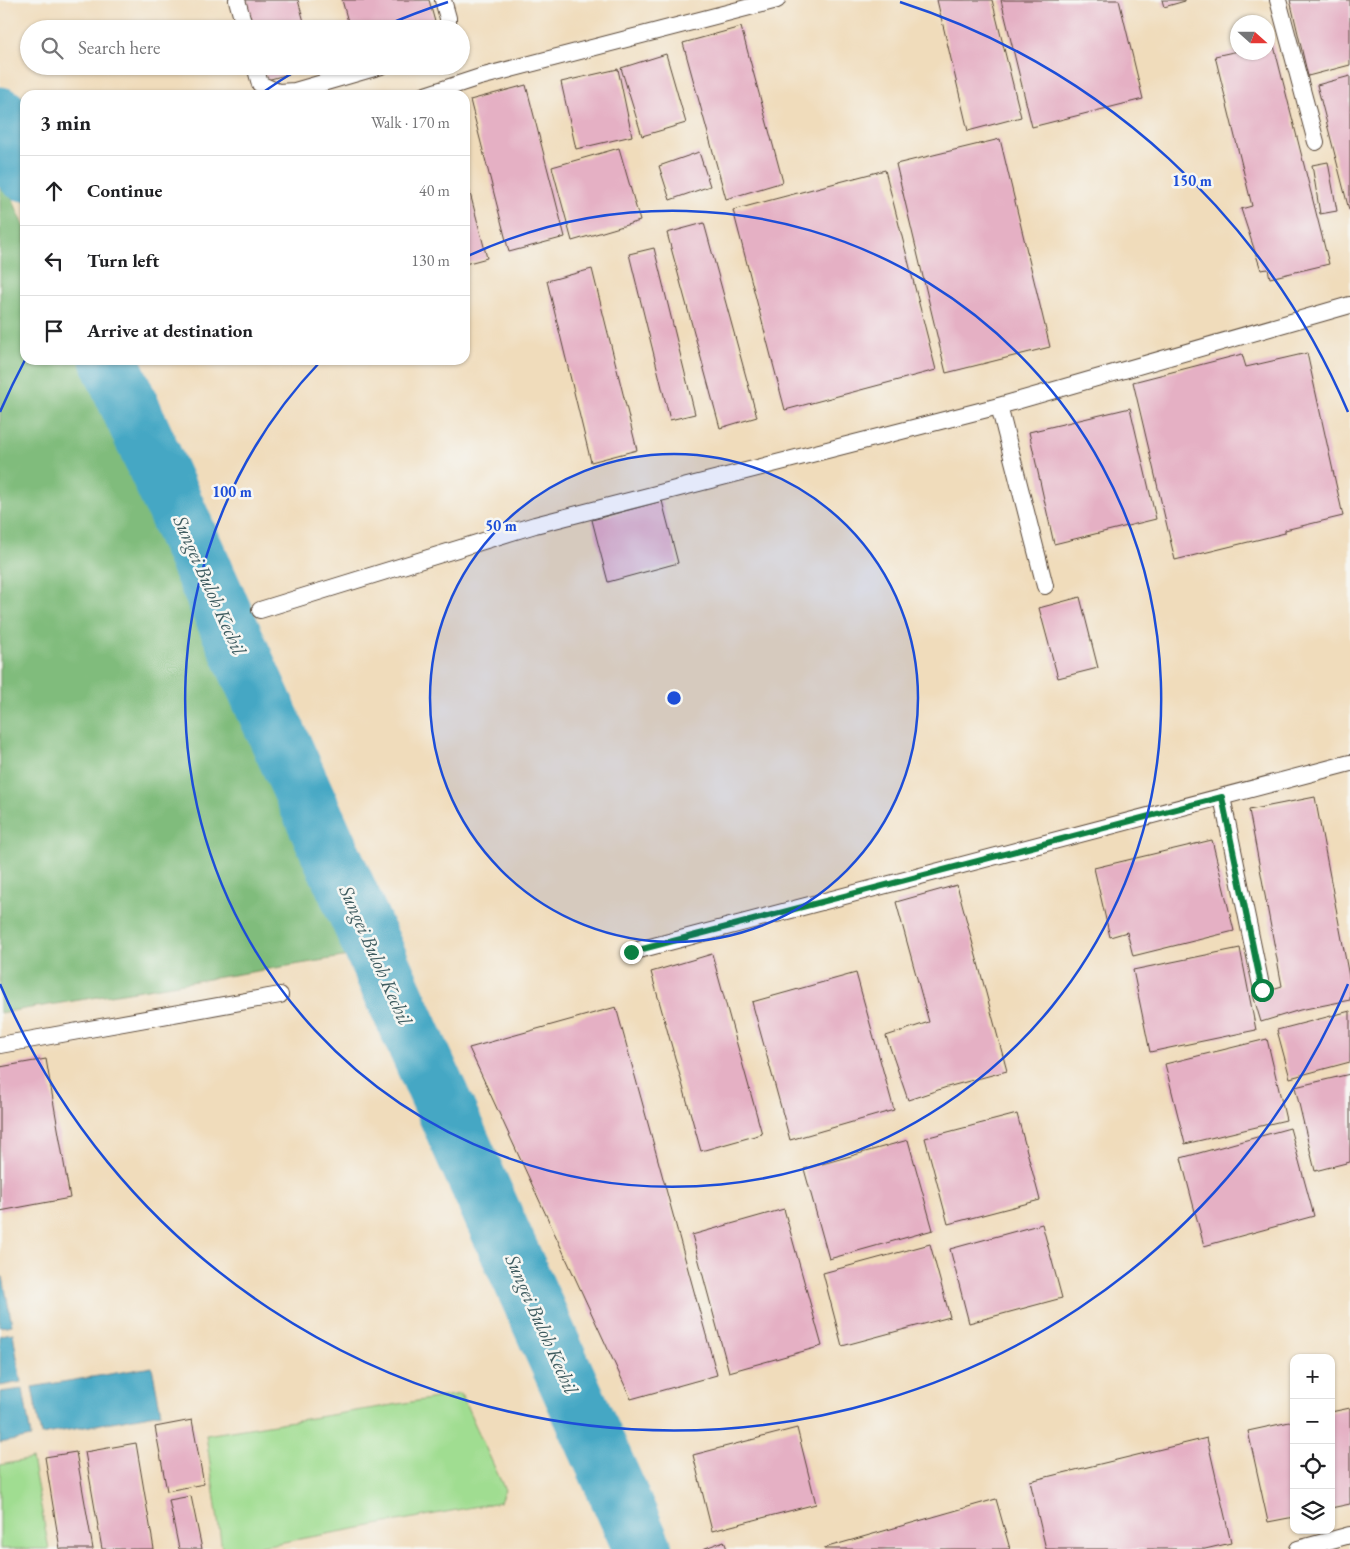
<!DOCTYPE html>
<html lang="en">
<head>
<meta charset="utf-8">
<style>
  body { margin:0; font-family:"EB Garamond",serif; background:#f6f6f6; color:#202124 }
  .controls { position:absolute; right:15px; bottom:15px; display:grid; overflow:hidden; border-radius:10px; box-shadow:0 1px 4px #0004 }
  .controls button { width:45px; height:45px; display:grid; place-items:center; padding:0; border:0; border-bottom:1px solid #e0e0e0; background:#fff; color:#202124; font:25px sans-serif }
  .compass { position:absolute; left:1230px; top:15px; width:45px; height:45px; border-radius:50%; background:#fff; box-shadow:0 1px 4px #0004; rotate:111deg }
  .stop { position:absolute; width:15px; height:15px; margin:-11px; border:4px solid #0b8043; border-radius:50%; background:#fff }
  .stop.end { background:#0b8043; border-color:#fff; box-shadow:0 1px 5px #0008 }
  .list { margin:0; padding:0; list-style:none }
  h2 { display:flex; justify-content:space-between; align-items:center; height:65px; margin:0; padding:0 20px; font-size:21px }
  h2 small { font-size:16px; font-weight:400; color:#757577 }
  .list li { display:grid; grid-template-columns:32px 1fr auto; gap:15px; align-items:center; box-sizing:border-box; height:70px; padding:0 20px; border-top:1px solid #e0e0e0 }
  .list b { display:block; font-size:19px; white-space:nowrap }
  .list em { font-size:16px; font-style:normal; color:#757577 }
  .icon { flex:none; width:28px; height:28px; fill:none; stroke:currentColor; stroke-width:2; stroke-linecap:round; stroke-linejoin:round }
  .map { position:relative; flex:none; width:1350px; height:1549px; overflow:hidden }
  .search { position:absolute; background:#fff; box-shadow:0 1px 4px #0004; left:20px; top:20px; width:450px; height:55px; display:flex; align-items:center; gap:12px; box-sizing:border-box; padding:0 18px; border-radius:28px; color:#757577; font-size:19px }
  .panel { position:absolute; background:#fff; box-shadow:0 1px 4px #0004; left:20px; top:90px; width:450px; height:275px; border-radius:15px }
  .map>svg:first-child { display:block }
  .green { fill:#a0dd91; stroke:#6e8458 }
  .forest { fill:#80bc7b; stroke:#5e734c }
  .water { fill:#44a7c4; stroke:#406871 }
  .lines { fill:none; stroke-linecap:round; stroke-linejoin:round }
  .river { stroke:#44a7c4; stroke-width:59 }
  .building { fill:#e5b0c4 }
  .lane-casing { stroke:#564536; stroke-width:18 }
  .lane { stroke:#fff; stroke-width:16 }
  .route { stroke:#0b8043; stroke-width:6 }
  .ring { fill:none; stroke:#1d4ed8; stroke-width:2.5 }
  .labels { text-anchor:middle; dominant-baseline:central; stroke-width:5; stroke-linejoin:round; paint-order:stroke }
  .water-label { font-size:20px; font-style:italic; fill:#3f5c60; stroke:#f6f6f2 }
  .centre { fill:#1d4ed8; stroke:#f6f6f2; stroke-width:2.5 }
  .ring-label { font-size:15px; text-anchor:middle; font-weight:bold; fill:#1d4ed8; stroke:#f6f6f2; stroke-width:5; stroke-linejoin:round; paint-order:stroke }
</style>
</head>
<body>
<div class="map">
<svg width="1350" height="1549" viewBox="0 0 1350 1549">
  <rect width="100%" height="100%" fill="#f6f6f2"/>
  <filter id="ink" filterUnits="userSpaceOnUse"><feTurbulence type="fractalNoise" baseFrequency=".02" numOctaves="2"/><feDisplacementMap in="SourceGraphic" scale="10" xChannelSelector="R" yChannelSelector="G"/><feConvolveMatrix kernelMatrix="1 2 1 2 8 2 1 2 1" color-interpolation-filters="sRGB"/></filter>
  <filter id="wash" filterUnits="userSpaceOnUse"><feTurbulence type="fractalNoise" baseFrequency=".0096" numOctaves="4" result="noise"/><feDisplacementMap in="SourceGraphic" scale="20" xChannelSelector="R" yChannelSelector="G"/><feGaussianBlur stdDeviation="1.12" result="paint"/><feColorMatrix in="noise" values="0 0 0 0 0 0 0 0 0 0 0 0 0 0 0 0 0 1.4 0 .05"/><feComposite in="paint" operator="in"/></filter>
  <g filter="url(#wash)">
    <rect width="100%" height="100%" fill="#f0dcbb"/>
    <g class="green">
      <polygon points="461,1394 505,1490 500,1502 246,1549 222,1549 206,1435"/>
      <polygon points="32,1459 49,1549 0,1549 0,1465"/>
    </g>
    <polygon class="forest" points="0,171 25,228 25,360 84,360 349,956 0,1013"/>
    <g class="water">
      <polygon points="0,1277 3,1277 12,1325 0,1327"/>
      <polygon points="13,1333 21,1382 0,1386 0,1335"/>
      <polygon points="152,1367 161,1413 41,1435 32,1387"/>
      <polygon points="23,1389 31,1437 0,1443 0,1392"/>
    </g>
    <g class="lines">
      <g class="river">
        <polyline points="0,116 25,172"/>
        <polyline points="109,360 643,1549"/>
      </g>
    </g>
    <g id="blocks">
      <g class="building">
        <polygon points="245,0 298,0 306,29 253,29"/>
        <polygon points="342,0 429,0 437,29 350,29"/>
        <polygon points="937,0 992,0 1021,117 968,131"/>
        <polygon points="1001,0 1119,0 1143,99 1032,127"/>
        <polygon points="1162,0 1185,0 1185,1 1164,7"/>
        <polygon points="1290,0 1350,0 1350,65 1308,76"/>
        <polygon points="741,27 783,182 726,199 683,43"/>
        <polygon points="1273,42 1329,264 1270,278 1268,269 1261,270 1241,209 1252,206 1215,56 1238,51 1238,52 1268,52 1268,43"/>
        <polygon points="666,54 686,123 642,136 621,68"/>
        <polygon points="263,66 315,66 315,67 267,80"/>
        <polygon points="618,69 632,136 576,149 561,82"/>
        <polygon points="1350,76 1350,210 1349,210 1317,85"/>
        <polygon points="526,85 565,237 509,252 470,100"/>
        <polygon points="1000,139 1050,347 946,373 896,164"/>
        <polygon points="619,148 640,221 572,241 552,167"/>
        <polygon points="699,152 710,186 670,200 659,166"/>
        <polygon points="1328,162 1337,211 1320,214 1312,165"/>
        <polygon points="885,170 936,370 785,410 733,210"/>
        <polygon points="466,178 487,258 465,264 465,179"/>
        <polygon points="704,223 757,417 720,428 667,233"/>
        <polygon points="654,248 695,414 670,420 629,254"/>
        <polygon points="592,269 637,450 591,462 547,281"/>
        <polygon points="1307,353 1343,516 1285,530 1285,533 1175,560 1133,382 1242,354 1246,367"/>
        <polygon points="1130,408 1156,519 1054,544 1029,432"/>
        <polygon points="662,501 678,563 608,582 592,520"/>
        <polygon points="1080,597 1098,668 1058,678 1039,608"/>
        <polygon points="1315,797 1350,982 1350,1000 1300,1010 1261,1022 1253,995 1282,986 1249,810"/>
        <polygon points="1212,840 1234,931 1133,956 1127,932 1110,937 1094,868"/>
        <polygon points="957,885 1007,1071 947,1087 908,1100 886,1036 929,1022 896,902"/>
        <polygon points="1240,948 1256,1030 1150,1052 1133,970"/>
        <polygon points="712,954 762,1134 701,1151 651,972"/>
        <polygon points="856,973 894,1110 790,1140 752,1002"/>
        <polygon points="616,1007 717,1375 631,1399 469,1048"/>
        <polygon points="1350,1011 1350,1062 1290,1078 1277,1030"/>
        <polygon points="1267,1039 1286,1120 1185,1144 1165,1064"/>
        <polygon points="46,1059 70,1198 0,1211 0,1067"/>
        <polygon points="1350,1074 1350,1162 1315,1171 1295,1087"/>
        <polygon points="1017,1114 1040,1200 948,1224 925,1138"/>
        <polygon points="1290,1128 1314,1216 1204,1246 1181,1158"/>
        <polygon points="908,1140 933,1230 829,1259 804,1169"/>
        <polygon points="784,1209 822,1346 729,1372 692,1235"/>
        <polygon points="1042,1224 1062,1298 969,1323 950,1249"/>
        <polygon points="930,1244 950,1317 842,1346 823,1273"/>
        <polygon points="1350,1408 1350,1504 1331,1508 1331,1412"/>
        <polygon points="192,1420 204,1484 167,1491 155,1427"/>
        <polygon points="1294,1421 1294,1517 1268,1522 1248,1431"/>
        <polygon points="797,1428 816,1504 712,1531 693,1455"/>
        <polygon points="1207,1438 1231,1543 1205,1549 1046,1549 1030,1481"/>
        <polygon points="136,1443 154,1549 102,1549 85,1452"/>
        <polygon points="76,1452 93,1549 60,1549 45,1457"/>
        <polygon points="191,1496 202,1549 179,1549 169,1500"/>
        <polygon points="996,1499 1010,1549 824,1549 824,1548"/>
        <polygon points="724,1541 727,1549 703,1549"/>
      </g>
    </g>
  </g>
  <g filter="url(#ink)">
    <use href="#blocks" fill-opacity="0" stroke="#564536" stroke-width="1"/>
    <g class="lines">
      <g class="lane-casing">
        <g id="lane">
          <polyline points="237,0 245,29"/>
          <polyline points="443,0 448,18 448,29"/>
          <polyline points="1278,0 1316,142"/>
          <polyline points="255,66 260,84 278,92 295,91 381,66"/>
          <polyline points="425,95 480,77 777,0"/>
          <polyline points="999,406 1045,586"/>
          <polyline points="260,610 535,525 999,406 1350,305"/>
          <polyline points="1222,797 1262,990"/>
          <polyline points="631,952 1350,763"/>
          <polyline points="0,1045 280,995"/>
          <polyline points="1298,1549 1350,1535"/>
        </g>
      </g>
      <use href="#lane" class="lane"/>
    </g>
  </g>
  <g class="lines" filter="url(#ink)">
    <polyline class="route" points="631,952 1222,797 1262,990"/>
  </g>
  <circle cx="674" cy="698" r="244" fill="#1d4ed8" fill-opacity=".12"/>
  <g class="ring">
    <circle cx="674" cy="698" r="244"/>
    <path d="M468 256A488 488 0 1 1 320 362"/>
    <path d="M1348 984A732 732 0 0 1 0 984M0 412A732 732 0 0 1 25 360M259 95A732 732 0 0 1 302 67M382 27A732 732 0 0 1 448 2M900 2A732 732 0 0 1 1348 412"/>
  </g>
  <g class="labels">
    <g class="water-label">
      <text transform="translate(210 585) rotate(66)">Sungei Buloh Kechil</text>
      <text transform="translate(376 955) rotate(66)">Sungei Buloh Kechil</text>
      <text transform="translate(542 1324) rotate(66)">Sungei Buloh Kechil</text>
    </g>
  </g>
  <circle cx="674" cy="698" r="8" class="centre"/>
  <g class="ring-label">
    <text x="1192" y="186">150 m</text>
    <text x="232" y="497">100 m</text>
    <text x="501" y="531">50 m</text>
  </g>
</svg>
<div class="controls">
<button>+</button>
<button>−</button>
<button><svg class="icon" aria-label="locate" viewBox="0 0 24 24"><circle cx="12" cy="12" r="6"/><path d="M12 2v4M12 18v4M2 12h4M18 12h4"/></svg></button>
<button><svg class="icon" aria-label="layers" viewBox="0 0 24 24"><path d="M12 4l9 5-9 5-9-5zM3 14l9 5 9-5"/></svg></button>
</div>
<svg class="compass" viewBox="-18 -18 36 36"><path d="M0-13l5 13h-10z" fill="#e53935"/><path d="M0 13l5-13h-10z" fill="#757577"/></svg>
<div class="stop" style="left:1262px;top:990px"></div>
<div class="stop end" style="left:631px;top:952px"></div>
<div class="search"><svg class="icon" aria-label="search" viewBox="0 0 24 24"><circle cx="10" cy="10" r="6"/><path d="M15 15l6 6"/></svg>Search here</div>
<section class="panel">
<h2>3 min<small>Walk · 170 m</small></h2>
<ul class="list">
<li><svg class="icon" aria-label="ahead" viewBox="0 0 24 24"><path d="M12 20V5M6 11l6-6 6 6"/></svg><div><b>Continue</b></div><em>40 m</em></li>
<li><svg class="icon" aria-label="left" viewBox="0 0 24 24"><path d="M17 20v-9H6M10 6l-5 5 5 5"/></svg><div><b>Turn left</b></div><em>130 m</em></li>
<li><svg class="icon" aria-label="arrive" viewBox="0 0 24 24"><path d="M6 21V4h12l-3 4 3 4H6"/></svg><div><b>Arrive at destination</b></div></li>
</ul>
</section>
</div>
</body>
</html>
